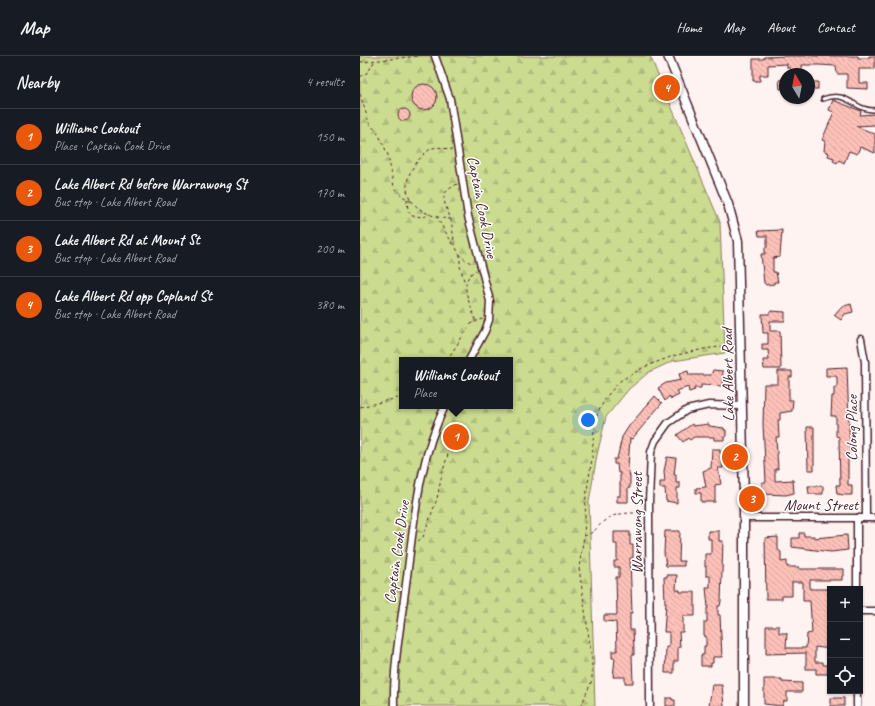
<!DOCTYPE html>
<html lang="en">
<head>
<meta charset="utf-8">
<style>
  body { margin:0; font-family:Caveat,sans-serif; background:#20242c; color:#f1f3f6 }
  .controls { position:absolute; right:12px; bottom:12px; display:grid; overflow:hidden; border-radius:0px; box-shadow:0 1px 3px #0004 }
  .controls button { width:36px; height:36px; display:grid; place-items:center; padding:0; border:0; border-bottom:1px solid #363941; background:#171b24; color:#f1f3f6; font:20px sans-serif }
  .compass { position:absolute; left:419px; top:12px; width:36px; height:36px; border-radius:50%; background:#171b24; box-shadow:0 1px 3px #0004; rotate:350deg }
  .you { position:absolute; left:228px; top:364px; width:14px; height:14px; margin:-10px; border:3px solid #fff; border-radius:50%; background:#1a73e8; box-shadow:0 0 0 6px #1a73e833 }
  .badge { display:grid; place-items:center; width:26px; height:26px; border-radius:50%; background:#ea580c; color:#fff; font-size:13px; font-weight:700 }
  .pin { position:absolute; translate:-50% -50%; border:2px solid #fff; box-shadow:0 1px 4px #0006 }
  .popup { position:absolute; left:39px; top:301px; width:114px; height:52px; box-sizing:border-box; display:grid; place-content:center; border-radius:0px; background:#171b24; filter:drop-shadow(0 1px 3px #0005); font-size:13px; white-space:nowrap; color:#9ea1a6 }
  .popup b { font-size:15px; color:#f1f3f6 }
  .popup::after { content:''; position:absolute; left:50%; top:100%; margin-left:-8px; border:8px solid transparent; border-top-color:#171b24 }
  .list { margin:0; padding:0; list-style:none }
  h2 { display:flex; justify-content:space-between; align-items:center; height:52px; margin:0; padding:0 16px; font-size:17px }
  h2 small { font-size:13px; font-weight:400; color:#9ea1a6 }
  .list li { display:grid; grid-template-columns:26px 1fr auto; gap:12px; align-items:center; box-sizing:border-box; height:56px; padding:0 16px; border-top:1px solid #363941 }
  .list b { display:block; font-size:15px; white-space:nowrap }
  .list p { margin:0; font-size:13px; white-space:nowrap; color:#9ea1a6 }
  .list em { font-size:13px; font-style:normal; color:#9ea1a6 }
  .icon { flex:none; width:22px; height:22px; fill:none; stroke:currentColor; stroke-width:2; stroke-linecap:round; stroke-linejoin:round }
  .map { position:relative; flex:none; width:515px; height:650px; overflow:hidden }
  header { display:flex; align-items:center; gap:24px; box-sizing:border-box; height:56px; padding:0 20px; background:#171b24; border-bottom:1px solid #363941 }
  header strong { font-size:19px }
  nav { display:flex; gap:22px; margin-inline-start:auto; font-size:14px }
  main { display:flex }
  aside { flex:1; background:#171b24 }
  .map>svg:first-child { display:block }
  .forest { fill:url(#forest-firs); stroke:#8a7d5d; fill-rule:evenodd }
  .building { fill:url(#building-back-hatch); stroke:#4a1f2b }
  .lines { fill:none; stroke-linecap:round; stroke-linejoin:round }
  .service-casing { stroke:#4a1f2b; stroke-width:6 }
  .minor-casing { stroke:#4a1f2b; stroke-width:9 }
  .secondary-casing { stroke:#4a1f2b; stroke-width:11 }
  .path { stroke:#4a1f2b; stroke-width:1; stroke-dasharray:3 3; stroke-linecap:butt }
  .service { stroke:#fff; stroke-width:3 }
  .minor { stroke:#fff; stroke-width:6 }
  .secondary { stroke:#fff; stroke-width:8 }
  .labels { text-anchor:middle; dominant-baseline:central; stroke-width:3; stroke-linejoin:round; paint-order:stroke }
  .street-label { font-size:16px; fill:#4a1f2b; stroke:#fff }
</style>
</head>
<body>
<header>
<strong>Map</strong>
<nav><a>Home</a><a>Map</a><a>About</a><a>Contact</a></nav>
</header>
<main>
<aside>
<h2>Nearby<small>4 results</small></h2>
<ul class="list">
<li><span class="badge">1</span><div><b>Williams Lookout</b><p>Place · Captain Cook Drive</p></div><em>150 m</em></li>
<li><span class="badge">2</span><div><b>Lake Albert Rd before Warrawong St</b><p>Bus stop · Lake Albert Road</p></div><em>170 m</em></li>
<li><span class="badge">3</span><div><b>Lake Albert Rd at Mount St</b><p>Bus stop · Lake Albert Road</p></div><em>200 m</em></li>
<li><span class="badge">4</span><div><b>Lake Albert Rd opp Copland St</b><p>Bus stop · Lake Albert Road</p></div><em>380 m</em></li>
</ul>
</aside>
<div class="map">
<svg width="515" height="650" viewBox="0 0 515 650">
  <defs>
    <pattern id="forest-firs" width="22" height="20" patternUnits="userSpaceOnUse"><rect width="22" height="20" fill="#cbdb8f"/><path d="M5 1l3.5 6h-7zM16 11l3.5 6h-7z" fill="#b0bc7c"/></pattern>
    <pattern id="building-back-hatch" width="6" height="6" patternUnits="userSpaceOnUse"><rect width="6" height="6" fill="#fcc1b8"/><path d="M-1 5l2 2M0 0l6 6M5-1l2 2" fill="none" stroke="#daa59e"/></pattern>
  </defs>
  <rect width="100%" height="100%" fill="#fef3f1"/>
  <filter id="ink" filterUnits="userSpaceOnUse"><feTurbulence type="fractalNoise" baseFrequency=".025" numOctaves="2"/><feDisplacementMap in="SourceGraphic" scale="8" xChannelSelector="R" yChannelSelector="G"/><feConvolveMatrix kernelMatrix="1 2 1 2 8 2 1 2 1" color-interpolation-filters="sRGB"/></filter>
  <g filter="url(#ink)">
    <path class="forest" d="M 0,0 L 290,0 L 360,166 L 365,297 L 313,305 L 289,316 L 269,333 L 246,361 L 237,399 L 229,446 L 235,650 L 0,650 ZM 42,304 L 150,304 L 150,350 L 42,350 Z"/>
    <g class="building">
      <polygon points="427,0 498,0 498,2 509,2 509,0 515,0 515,13 499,13 499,27 508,27 508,33 487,32 487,18 477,18 476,10 459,9 442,9 442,15 430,15 430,12 427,12 427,8 408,9 408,19 400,19 400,25 393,25 393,3 404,3 404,1"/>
      <polygon points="425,23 425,33 420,33 419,24"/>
      <rect x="449" y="26" width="9" height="7"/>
      <circle cx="64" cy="41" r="13"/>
      <polygon points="473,44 501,55 500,59 515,58 515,69 496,70 515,78 515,97 500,91 497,98 489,95 484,107 479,104 477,107 473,105 474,102 468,100 469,97 464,95 465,85 462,84 474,56 469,54"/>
      <circle cx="44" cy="59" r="6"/>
      <polygon points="422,174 420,201 413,202 413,216 416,216 418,226 414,226 414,228 406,229 404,227 401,198 405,198 405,191 407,191 407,180 399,180 398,175"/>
      <polygon points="491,248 493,256 485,258 481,264 474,259 481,251"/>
      <polygon points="411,255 425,256 425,265 410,265 410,275 420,275 421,313 404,313 403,304 409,304 408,294 402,294 402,288 408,288 408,277 403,277 402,258 409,258"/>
      <polygon points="487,311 490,397 488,404 488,429 492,429 492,439 484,439 477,438 476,429 480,429 479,381 476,380 476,360 471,360 472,340 474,340 474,332 477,332 477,322 476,320 466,320 466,312"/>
      <polygon points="353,314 363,315 362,330 341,329 341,332 334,332 335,334 329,336 328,331 317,335 319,339 311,343 309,340 305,345 298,332 306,327 321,324 319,318 328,315 329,319 351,319"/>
      <polygon points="418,315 432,315 432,321 429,321 429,344 433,344 432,355 420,357 420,364 418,364 419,381 416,381 418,413 415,413 415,425 433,424 434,437 426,439 403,438 402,426 406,426 403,369 404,328 418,328"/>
      <polygon points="295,340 302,347 272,383 270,382 268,411 270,421 270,432 268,432 268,446 257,446 257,440 260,440 260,417 258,417 257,408 254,408 254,403 257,403 262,381 269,370"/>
      <polygon points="332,368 333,370 349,368 349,370 364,372 364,374 366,374 366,381 364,381 364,384 354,384 354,381 334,381 330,384 328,382 323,386 317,379"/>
      <polygon points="447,371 454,371 454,414 448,414"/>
      <polygon points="352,393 360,393 360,397 362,397 363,412 358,412 361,428 355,429 355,446 341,446 341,437 336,437 336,432 346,431 343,415 351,412"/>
      <polygon points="307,401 316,402 314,419 316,419 316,427 320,427 320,432 317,432 317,447 306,445 305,432 300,432 300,426 305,426 304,415"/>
      <polygon points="448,430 463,430 463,438 449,438"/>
      <polygon points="305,475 320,475 319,505 324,505 324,510 306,510 304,497"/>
      <polygon points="348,475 359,475 359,485 363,485 361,545 360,550 358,550 358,559 360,559 362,601 353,601 353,607 351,607 351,610 341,610 341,599 344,599 344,590 346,590 346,580 344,580 344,566 347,566 347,552 348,552 346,531 350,531 350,520 346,520 346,510 345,511 345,498 351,498 351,483 348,483"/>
      <polygon points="254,476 270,476 270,489 273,489 273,502 270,502 272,557 270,557 270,574 273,574 274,594 274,599 272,599 273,627 265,627 265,621 253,621 255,602 252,602 252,595 257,595 256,566 244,565 244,559 257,559 256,521 259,521 259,511 254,511 254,505 257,505 257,488 254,488"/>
      <polygon points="439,477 444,477 444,480 454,480 454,482 487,479 488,494 471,496 432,491 432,482 439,482"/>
      <polygon points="418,481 418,494 421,496 421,506 427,505 427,511 439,511 439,513 484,513 484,520 482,520 482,524 450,524 450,533 470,533 470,593 455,591 455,606 463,606 463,609 468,609 468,618 456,618 456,613 446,613 446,597 406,598 406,570 419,570 419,577 427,577 426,592 446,592 447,578 452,577 450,545 443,545 443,526 432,526 432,540 422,540 422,543 406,543 405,482"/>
      <polygon points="307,519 317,519 316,534 320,534 320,536 335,536 335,560 323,560 323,576 319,576 320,591 318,591 318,605 314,605 314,617 305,617 306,591 309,591 309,576 304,576 306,547 305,547 304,521 307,521"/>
      <polygon points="404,623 422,623 422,626 442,627 442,636 427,636 427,645 424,645 422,650 404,648"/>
      <polygon points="352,629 362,629 364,650 349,650"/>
      <polygon points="306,642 312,642 312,644 315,644 315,650 306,650"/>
      <rect x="471" y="642" width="13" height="8"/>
    </g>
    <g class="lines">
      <g class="service-casing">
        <path id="service" d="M 463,43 C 487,33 494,55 515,54"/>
      </g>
      <g class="minor-casing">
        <g id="minor">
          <polyline points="75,0 90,43 108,160 130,245 129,264 125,275 109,304"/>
          <polyline points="501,283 505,306 506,462"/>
          <polyline points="384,462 515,462"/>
          <polyline points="497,533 497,462"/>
          <polyline points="500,555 515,555"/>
          <polyline points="497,635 497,650"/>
          <path d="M 34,650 C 33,609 41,568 46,528 C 54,468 58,405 85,350"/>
          <polyline points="290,650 289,447 291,396 295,385 308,367 327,354 349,349 382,350"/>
        </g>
      </g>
      <g class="secondary-casing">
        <polyline id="secondary" points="308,0 368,148 378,185 384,443 384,650"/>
      </g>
      <g class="path">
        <polyline points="0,6 60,0"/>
        <polyline points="0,21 8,16 14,6"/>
        <polyline points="0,38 9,67 18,77 28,99 34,131 42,140 51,145"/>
        <path d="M 97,128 C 93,131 85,134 84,140 C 83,147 89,157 91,164 C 95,183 91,198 113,208"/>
        <polyline points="47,143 48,155 52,160 64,161 70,158"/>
        <polyline points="76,160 94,190"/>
        <path d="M 91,163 C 57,161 32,137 57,106 C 61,101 67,94 73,92 C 79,90 86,93 92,94"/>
        <polyline points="100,198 100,210 105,228"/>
        <path d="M 115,264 C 111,247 96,226 116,214"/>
        <polyline points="87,304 110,269 113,266 123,263"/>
        <polyline points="0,351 42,341"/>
        <path d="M 224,480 C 236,476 236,472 244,465 C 256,456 269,457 284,457"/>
        <polyline points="58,485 63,481 77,443 82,418 92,385"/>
        <polyline points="221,650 232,624 232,604 219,512 224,480 226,441 232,402 234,372 238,356 247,340 260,325 284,311 313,300 344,293 374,289"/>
      </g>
      <use href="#service" class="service"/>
      <use href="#minor" class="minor"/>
      <use href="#secondary" class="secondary"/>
    </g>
  </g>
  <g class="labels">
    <g class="street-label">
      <text transform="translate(122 151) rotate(79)">Captain Cook Drive</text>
      <text transform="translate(368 319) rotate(-91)">Lake Albert Road</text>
      <text transform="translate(492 372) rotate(-90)">Colong Place</text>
      <text x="461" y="449">Mount Street</text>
      <text transform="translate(277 467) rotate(-90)">Warrawong Street</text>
      <text transform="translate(37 496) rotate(-82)">Captain Cook Drive</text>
    </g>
  </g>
</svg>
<div class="controls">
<button>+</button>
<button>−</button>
<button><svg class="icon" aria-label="locate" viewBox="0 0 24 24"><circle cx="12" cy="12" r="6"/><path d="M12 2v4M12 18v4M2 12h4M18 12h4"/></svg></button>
</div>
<svg class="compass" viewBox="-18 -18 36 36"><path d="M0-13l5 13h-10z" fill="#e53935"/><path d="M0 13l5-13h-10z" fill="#9ea1a6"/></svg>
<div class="you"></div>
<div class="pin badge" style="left:96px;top:381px">1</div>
<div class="popup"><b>Williams Lookout</b>Place</div>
<div class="pin badge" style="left:375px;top:401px">2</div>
<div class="pin badge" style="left:392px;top:443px">3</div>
<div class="pin badge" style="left:307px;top:32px">4</div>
</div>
</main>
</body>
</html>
